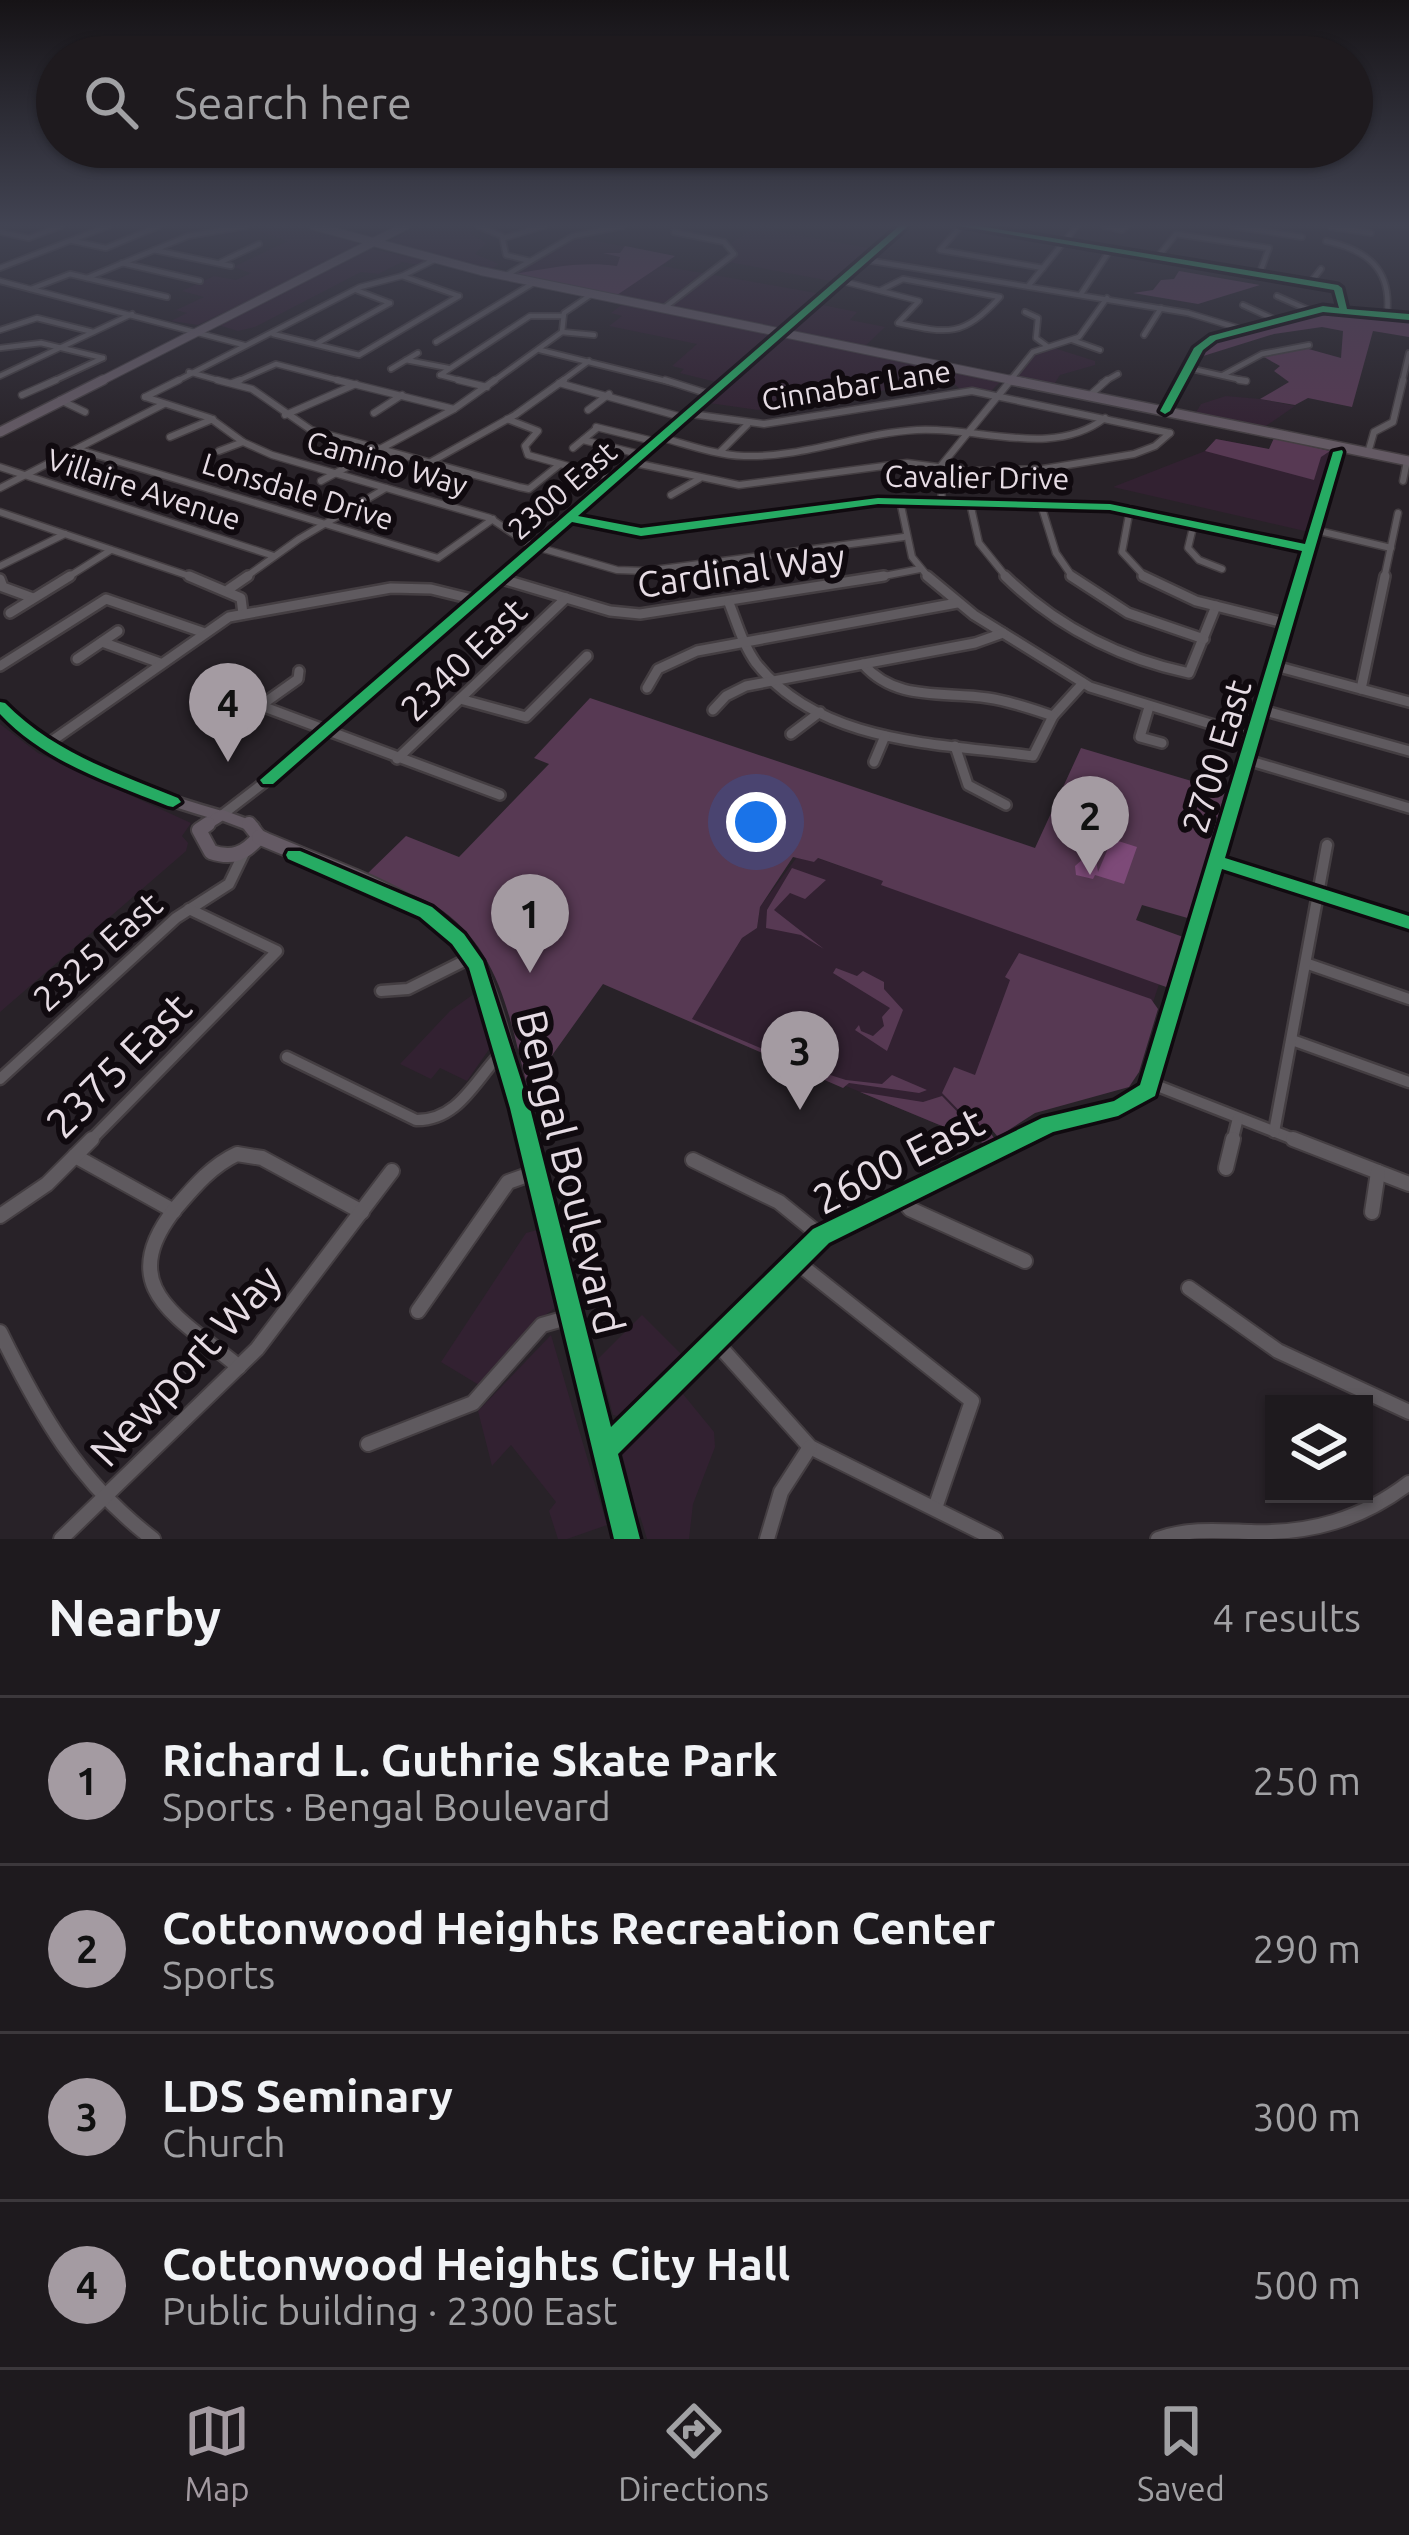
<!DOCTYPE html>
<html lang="en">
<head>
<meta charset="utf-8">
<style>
  body { margin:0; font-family:Ubuntu,sans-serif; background:#2b272b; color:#f1f3f6 }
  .controls { position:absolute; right:36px; bottom:36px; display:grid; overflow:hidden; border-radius:0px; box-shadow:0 3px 9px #0004 }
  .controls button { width:108px; height:108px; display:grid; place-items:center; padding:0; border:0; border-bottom:3px solid #3c383c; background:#1e1a1e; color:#f1f3f6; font:60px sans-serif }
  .you { position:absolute; left:756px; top:822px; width:42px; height:42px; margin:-30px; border:9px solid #fff; border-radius:50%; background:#1a73e8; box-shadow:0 0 0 18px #1a73e833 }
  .badge { display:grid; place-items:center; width:78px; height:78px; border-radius:50%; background:#a49ba2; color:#111; font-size:39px; font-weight:700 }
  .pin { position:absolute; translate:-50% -99px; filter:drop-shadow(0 3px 6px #0008) }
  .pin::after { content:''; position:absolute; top:63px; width:42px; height:36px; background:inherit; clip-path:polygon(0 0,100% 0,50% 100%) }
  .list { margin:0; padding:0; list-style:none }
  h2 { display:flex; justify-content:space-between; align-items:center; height:156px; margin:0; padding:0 48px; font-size:51px }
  h2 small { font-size:39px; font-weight:400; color:#a1a1a4 }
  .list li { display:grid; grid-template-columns:78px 1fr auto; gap:36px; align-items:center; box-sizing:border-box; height:168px; padding:0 48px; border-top:3px solid #3c383c }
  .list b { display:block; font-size:45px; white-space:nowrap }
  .list p { margin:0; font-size:39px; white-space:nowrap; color:#a1a1a4 }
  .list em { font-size:39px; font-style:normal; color:#a1a1a4 }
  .icon { flex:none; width:66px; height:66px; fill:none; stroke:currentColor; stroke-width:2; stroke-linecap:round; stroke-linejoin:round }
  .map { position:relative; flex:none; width:1409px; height:1539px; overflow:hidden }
  .search { position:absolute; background:#1e1a1e; box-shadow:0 3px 9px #0004; left:36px; right:36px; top:36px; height:132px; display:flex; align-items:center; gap:30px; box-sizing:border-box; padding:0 42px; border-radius:66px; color:#a1a1a4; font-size:45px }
  .sheet { height:828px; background:#1e1a1e }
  nav { display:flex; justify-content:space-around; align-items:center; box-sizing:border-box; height:168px; border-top:3px solid #3c383c; background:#1e1a1e; font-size:33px; color:#a1a1a4 }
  nav a { display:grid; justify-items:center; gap:6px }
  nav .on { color:#a49ba2 }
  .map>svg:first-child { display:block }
  .built { fill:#322131 }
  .green { fill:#573953 }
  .water { fill:#7d4a78 }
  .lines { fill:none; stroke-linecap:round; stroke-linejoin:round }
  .minor-far4-casing { stroke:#443e42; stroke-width:8 }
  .minor-far3-casing { stroke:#443e42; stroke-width:9 }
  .minor-far2-casing { stroke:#443e42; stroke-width:14 }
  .minor-far1-casing { stroke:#443e42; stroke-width:15 }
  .minor-casing { stroke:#443e42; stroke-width:18 }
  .major-far4-casing { stroke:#443e42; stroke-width:10 }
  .major-far3-casing { stroke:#443e42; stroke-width:12 }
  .major-far2-casing { stroke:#443e42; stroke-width:15 }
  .major-far1-casing { stroke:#443e42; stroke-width:18 }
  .major-casing { stroke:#443e42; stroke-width:22 }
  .minor-far4 { stroke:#5f5a5f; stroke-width:4.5 }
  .minor-far3 { stroke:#5f5a5f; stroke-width:6 }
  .minor-far2 { stroke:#5f5a5f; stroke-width:9 }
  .minor-far1 { stroke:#5f5a5f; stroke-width:10 }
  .minor { stroke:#5f5a5f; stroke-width:14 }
  .major-far4 { stroke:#645a64; stroke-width:8 }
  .major-far3 { stroke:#645a64; stroke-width:9 }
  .major-far2 { stroke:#645a64; stroke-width:10 }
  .major-far1 { stroke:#645a64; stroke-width:14 }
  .major { stroke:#645a64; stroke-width:18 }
  .cycleway-casing { stroke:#100a0f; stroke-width:7 }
  .cycleway { fill:#26ab63; fill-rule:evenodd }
  .labels { text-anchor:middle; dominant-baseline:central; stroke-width:12; stroke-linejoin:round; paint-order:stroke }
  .far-street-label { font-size:30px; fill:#e6dce4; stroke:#100a0f }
  .street-label { font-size:36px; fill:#e6dce4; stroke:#100a0f }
  .near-street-label { font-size:42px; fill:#e6dce4; stroke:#100a0f }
</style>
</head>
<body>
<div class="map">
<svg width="1409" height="1539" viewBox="0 0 1409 1539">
  <rect width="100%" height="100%" fill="#282228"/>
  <g class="built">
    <polygon points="270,226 306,226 362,245 198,325 171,321 187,313 176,310 204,297 182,291 214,276 236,280 251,273 233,267 288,241 258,231"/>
    <polygon points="419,226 475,229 470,233 486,243 475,254 499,264 489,270 387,242"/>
    <polygon points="755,226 780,226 775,231 874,249 836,282 729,262 737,253 730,244"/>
    <polygon points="575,237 675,256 662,266 822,294 778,329 671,306 687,291 660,305 513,273"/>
    <polygon points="371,249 427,260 419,265 402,262 378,274 361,272 255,327 238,331 218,325"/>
    <polygon points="624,303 774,335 720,383 680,373 684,369 672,366 697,344 609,326 622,316 611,313"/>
    <polygon points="822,305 857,312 850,320 885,327 864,347 791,331"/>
    <polygon points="786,337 997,380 1000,382 990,392 961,390 950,380 758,410 709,403"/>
    <polygon points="1051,347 1095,361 1095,365 1060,375 1053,386 1014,376 1036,352"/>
    <polygon points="1226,396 1260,399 1295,406 1263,428 1195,414 1201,404"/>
    <polygon points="1277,437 1333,452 1309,532 1113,487 1205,451 1216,439 1269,449"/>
    <polygon points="0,724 38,753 191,823 182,836 188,843 186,851 0,1012"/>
    <polygon points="797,857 814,862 817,858 884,881 882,885 1159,984 1126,1086 1030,1111 981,1132 956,1132 690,1021 742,938 757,928 760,907"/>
    <polygon points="478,991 492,1045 467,1081 440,1068 431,1079 400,1064 450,1011"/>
    <polygon points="537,1230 555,1308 534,1323 479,1385 441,1362 526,1233"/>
    <polygon points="642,1315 681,1354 618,1416 613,1415 598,1359"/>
    <polygon points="551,1335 607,1525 567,1539 558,1539 549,1511 556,1502 511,1445 492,1466 478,1411"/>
    <polygon points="678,1388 714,1432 715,1447 693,1504 689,1539 647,1539 640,1516 638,1520 621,1449"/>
  </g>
  <g class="green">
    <path d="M 625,246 L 675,256 L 617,295 L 514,274 C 550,268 581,261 617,266 L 620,257 L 603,253 L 620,253 Z"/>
    <polygon points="1179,271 1260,285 1198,304 1133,293 1153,290 1161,280 1174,279"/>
    <path d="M 1359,311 L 1409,319 L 1409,337 L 1373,331 L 1352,407 L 1308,398 L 1295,405 L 1260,399 L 1289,382 L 1274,371 L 1280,366 L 1264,357 L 1305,348 L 1341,358 L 1343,331 L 1322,327 L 1274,334 L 1200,357 C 1219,325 1324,310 1359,311 Z"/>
    <polygon points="1274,438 1330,451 1321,457 1314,480 1205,451 1216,439 1269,449"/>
    <path d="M 590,698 L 1035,848 L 1081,748 L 1225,791 L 1191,919 L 1142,905 L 1136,920 L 1186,938 L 1169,988 L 881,885 L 883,881 L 818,858 L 814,862 L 793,857 L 760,907 L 757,928 L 742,938 L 692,1019 L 805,1067 L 846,1080 L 882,1084 L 892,1075 L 927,1090 L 919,1093 L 849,1083 L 843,1088 L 603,984 L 528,1089 C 509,1018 501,947 434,905 C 413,892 387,888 366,875 L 406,836 L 459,857 L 549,764 L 534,758 Z"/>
    <polygon points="792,868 826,880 805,899 790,893 774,910 824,949 801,935 766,928 767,910"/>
    <polygon points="1019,953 1151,999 1158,1009 1139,1072 1129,1087 1035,1113 998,1137 988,1125 974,1126 942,1093 954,1067 975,1075 1010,980 1005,977"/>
    <polygon points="836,968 857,976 863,971 884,982 884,989 903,1010 887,1051 855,1030 859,1025 861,1031 873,1036 884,1026 882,1017 890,1008 833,973"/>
    <polygon points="860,1092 923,1102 942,1096 973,1128 988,1129 994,1138 983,1143"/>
  </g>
  <polygon class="water" points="1112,839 1137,847 1124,884 1095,875 1093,879 1076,875 1075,866 1083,859 1096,859 1098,872"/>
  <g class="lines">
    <g class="minor-far4-casing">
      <g id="minor-far4">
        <polyline points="478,226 502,236 506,255 530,261"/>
        <polyline points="961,226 940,250 1043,268"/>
        <polyline points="963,226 1338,288 1343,308"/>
        <polyline points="1105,226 1122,230 1127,226"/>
        <polyline points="1232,226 1302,237"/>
        <polyline points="1331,227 1371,233"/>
        <polyline points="0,232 29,238 61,226"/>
        <polyline points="504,238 544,226"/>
        <polyline points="73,241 106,248 159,226"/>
        <path d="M 1326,241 C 1367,250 1392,269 1387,314"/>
        <polyline points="154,250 231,266"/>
        <polyline points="1157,258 1176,234 1269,248 1259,275"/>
        <polyline points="866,260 1188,313 1241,329"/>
        <polyline points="221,262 259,244"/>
        <polyline points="122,263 200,281"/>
        <polyline points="0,268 108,226"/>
        <polyline points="402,276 459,296"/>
        <polyline points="505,276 573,236 623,226"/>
        <polyline points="87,278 188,236 246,226"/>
        <polyline points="0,281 244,345"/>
        <path d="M 842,281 L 919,301 L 898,323 C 949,334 963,337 1000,297 L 903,279 L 881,290"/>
        <polyline points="1310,283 1321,269"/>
        <polyline points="1029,285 1077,226"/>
        <polyline points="31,289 70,274 167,297"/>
        <polyline points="356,290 390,303"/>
        <polyline points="1081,294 1110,250"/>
        <polyline points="1277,296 1311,311"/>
        <polyline points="1243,305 1276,320"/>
        <polyline points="664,308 734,254 724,242 674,232"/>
        <polyline points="1025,312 1038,318 1036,338 1047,346"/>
        <polyline points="0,330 37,318 93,332"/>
        <polyline points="562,332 594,335"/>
        <polyline points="273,334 359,355 459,296"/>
        <polyline points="1144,335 1161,308"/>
        <polyline points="1072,340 1100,350"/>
        <polyline points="436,342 535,282"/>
        <polyline points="316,344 390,303"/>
        <polyline points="0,348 41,343 103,358"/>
        <polyline points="540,350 674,383"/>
        <polyline points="406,360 448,368"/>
        <polyline points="1188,368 1246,381"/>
        <polyline points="391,369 418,353"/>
        <polyline points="189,372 228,383"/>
        <polyline points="440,375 530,316 562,316"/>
        <polyline points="440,375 470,383"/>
        <polyline points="1223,375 1262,354 1309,345"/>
        <polyline points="0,376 132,314"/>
        <polyline points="49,383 103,358"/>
        <polyline points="173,383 360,287 402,276 434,260"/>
        <polyline points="233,383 276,364 349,383"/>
        <polyline points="491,383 562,332 564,313 592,294"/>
        <polyline points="559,383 589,361"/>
        <polyline points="725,383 904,226"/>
        <polyline points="1008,383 1033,352 1079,337 1107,298"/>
        <polyline points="1102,383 1118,374"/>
        <polyline points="1180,383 1199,348 1213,338 1323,309 1409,317"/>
        <polyline points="1402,383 1409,353"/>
      </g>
    </g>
    <g class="minor-far3-casing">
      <g id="minor-far3">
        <polyline points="217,380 252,389 311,430 519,487 529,489 559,465"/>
        <polyline points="337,380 454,409"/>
        <polyline points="458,380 487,387"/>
        <polyline points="665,380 712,395"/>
        <polyline points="1239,380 1246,381"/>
        <polyline points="232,383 240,380"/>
        <polyline points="559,383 685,418"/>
        <polyline points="22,395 56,380"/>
        <polyline points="1089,396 1107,380"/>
        <polyline points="145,397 210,418 243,442 272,455 490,518 530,545 617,570 646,571 904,537"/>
        <polyline points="145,397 179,380"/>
        <polyline points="60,400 85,412"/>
        <polyline points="588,410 609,394"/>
        <polyline points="1165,411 1182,380"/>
        <polyline points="374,413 402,395"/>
        <polyline points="691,414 764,424 972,391 1170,433"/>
        <polyline points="285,415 356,384"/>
        <polyline points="507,419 538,431 525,446 528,455 615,479"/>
        <polyline points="596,427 657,442"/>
        <polyline points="170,437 213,419"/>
        <path d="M 663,438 C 689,445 716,455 744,456 C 803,458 859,433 917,430 C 978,426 1052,459 1105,418"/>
        <polyline points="583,440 643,455"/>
        <polyline points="573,448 596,429"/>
        <polyline points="80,450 438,558 493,519"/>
        <polyline points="219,451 243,442"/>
        <polyline points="720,452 747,425"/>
        <polyline points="1368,453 1374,432 1393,422 1403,380"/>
        <polyline points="429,463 515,415 564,380"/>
        <polyline points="635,463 739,485 907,463 968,471 1043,469 1134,454 1155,446 1170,433"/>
        <polyline points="0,467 274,556"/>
        <polyline points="321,481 454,409 495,380"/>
        <polyline points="1403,481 1407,461"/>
        <polyline points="0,488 164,404"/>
        <polyline points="671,495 699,479"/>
        <polyline points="900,501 912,557 930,579"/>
        <polyline points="942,502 940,467 1011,380"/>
        <polyline points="970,503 979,543 1008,579"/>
        <polyline points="1041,505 1056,553 1074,579"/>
        <polyline points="1130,509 1122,552 1147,579"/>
        <polyline points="0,512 198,579"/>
        <polyline points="571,518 641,532 878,501 1110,507 1310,549"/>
        <polyline points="1194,523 1188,548 1199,560 1222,569"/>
        <polyline points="1315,530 1391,548"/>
        <polyline points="0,566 65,534"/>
        <polyline points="65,579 111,550"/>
        <polyline points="243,579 299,539 386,488"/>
        <polyline points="500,579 728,380"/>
        <polyline points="868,579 920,569"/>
        <polyline points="1300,579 1339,447"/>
        <polyline points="1384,579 1398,513"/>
      </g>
    </g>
    <g class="minor-far2-casing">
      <g id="minor-far2">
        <polyline points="189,576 241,598 243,614"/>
        <polyline points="927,576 974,615 1090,687 1253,737"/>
        <path d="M 1005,576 C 1056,626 1119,658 1189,673 L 1216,606"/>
        <polyline points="1071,576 1128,613 1204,639"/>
        <polyline points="1143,576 1196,601 1288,624"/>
        <polyline points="0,579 3,587 33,598"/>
        <polyline points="502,579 610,611 640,614 884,576"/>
        <polyline points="229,589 248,576"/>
        <path d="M 729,603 C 737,623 743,645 756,663 C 821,745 939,743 1033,756 L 1053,716 L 1083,683"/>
        <polyline points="10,613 70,576"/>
        <polyline points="102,642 160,663"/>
        <polyline points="77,659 118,631"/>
        <path d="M 863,664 C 896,702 943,691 988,698 C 1010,701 1032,709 1053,716"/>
        <polyline points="0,666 106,599 202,632"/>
        <polyline points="1275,666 1409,702"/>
        <polyline points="208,686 500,795"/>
        <polyline points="647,688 658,669 697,651 957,603"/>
        <polyline points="1361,689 1385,576"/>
        <polyline points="460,699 526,717 587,656"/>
        <polyline points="260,706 298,679 299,671"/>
        <polyline points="1149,707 1140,737 1162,743"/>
        <polyline points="713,710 726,696 746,686 975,643 1003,633"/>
        <polyline points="1262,710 1409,751"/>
        <polyline points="791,734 820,712"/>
        <polyline points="46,745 229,617 391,588 431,589 476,600"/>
        <polyline points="955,746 968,785 1006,805"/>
        <polyline points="397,759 566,598"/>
        <polyline points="1247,760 1409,808"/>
        <polyline points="874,762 885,736"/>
        <polyline points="222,815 287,765 504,576"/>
        <polyline points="1226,827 1301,576"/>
      </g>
    </g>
    <g class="minor-far1-casing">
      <g id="minor-far1">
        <polyline points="1216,861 1409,923"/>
        <polyline points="1308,964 1409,999"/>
        <polyline points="381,991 408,989 472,957"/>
        <polyline points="1292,1040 1409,1082"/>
        <path d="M 287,1057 L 416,1120 C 459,1121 476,1078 503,1051"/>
        <polyline points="0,1079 176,918 229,884 244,853"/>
        <polyline points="1150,1083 1301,1142"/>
        <polyline points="1274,1132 1327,845"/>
        <polyline points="89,1142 277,951 189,909"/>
        <path d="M 1013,1142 C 1057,1120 1106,1115 1148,1090 L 1227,824"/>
        <polyline points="1232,1142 1238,1118"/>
      </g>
    </g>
    <g class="minor-casing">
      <g id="minor">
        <polyline points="1293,1139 1409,1184"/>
        <polyline points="75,1156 174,1211"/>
        <polyline points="693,1160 779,1202 821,1236"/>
        <polyline points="1226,1168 1233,1139"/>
        <polyline points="900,1196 910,1209 1025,1261"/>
        <polyline points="1372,1212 1378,1172"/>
        <polyline points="0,1216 47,1184 92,1139"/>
        <polyline points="794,1260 972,1401 935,1508"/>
        <polyline points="1189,1288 1278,1351 1409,1412"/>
        <polyline points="418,1311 508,1182 536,1172"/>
        <path d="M 0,1332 C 40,1414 79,1483 153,1539"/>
        <polyline points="714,1340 810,1447 995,1539"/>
        <path d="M 239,1367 C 181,1318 112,1289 175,1209 C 193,1188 211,1166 237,1154 L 262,1158 L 362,1212"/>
        <polyline points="368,1444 473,1403 542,1325 570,1317"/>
        <polyline points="604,1451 821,1236 1019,1139"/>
        <polyline points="61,1539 257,1349 392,1171"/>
        <polyline points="767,1539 781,1492 810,1447"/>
        <path d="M 1158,1539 C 1189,1528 1219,1531 1251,1532 C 1311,1534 1362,1519 1409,1483"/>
      </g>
    </g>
    <g class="major-far4-casing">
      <g id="major-far4">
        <polyline points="314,226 481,271 1026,383"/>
        <polyline points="97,383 405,226"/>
      </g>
    </g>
    <g class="major-far3-casing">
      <g id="major-far3">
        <polyline points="1011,380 1409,461"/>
        <polyline points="0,432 103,380"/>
      </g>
    </g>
    <g class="major-far2-casing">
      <g id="major-far2">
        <path d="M 0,706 C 59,765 139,792 218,815"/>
        <polyline points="203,827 222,815 254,827"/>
      </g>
    </g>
    <g class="major-far1-casing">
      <g id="major-far1">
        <path d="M 208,824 L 199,830 L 211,852 C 232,859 245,854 259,837 L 249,824"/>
        <path d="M 259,837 C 323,866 444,901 477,965 C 498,1007 517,1094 528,1142"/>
      </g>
    </g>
    <g class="major-casing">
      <polyline id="major" points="528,1139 627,1539"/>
    </g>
    <use href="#minor-far4" class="minor-far4"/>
    <use href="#minor-far3" class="minor-far3"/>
    <use href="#minor-far2" class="minor-far2"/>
    <use href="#minor-far1" class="minor-far1"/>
    <use href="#minor" class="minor"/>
    <use href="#major-far4" class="major-far4"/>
    <use href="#major-far3" class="major-far3"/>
    <use href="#major-far2" class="major-far2"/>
    <use href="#major-far1" class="major-far1"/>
    <use href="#major" class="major"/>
    <g class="cycleway-casing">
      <g id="cycleway">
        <polygon points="899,226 908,226 578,516 641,528 878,498 1110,504 1305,544 1333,452 1342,450 1343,452 1225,858 1409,916 1409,929 1222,869 1155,1096 1118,1116 1053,1132 829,1243 618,1454 640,1539 614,1539 510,1108 469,968 452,944 420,917 288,859 286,855 288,851 300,851 432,907 464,934 483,961 530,1108 611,1427 813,1229 1042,1118 1114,1101 1140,1085 1302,551 1110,510 878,504 641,536 572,522 273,784 263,784 260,780"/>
        <polygon points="959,226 979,226 1338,285 1342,288 1347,309 1409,314 1409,320 1323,312 1216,340 1203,350 1170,411 1165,414 1160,411 1194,348 1210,336 1323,306 1339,308 1334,290"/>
        <path d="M 0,702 L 5,703 C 53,752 116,773 178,798 L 181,802 L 173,807 L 168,806 C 108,782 45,762 0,714 Z"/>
      </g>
    </g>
    <use href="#cycleway" class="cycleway"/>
  </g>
  <linearGradient id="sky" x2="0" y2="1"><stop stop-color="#161316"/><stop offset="0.51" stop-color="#424453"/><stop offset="1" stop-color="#424453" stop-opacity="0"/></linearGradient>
  <rect width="1409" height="442" fill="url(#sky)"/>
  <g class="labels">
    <g class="far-street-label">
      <text transform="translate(856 385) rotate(-9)">Cinnabar Lane</text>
      <text transform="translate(387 463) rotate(16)">Camino Way</text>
      <text transform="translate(977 477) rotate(1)">Cavalier Drive</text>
      <text transform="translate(144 489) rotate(18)">Villaire Avenue</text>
      <text transform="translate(562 490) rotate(-41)">2300 East</text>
      <text transform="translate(298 491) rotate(17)">Lonsdale Drive</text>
    </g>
    <g class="street-label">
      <text transform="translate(741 570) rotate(-8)">Cardinal Way</text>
      <text transform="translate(463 659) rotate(-44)">2340 East</text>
      <text transform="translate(1216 756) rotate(-73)">2700 East</text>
      <text transform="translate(97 951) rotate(-42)">2325 East</text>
    </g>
    <g class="near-street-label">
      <text transform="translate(118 1065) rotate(-45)">2375 East</text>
      <text transform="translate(898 1160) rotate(-27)">2600 East</text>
      <text transform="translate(571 1172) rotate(76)">Bengal Boulevard</text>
      <text transform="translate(185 1365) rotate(-47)">Newport Way</text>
    </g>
  </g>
</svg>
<div class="controls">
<button><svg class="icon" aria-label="layers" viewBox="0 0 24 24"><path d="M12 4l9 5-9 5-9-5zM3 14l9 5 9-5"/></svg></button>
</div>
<div class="you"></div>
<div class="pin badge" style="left:530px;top:973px">1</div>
<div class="pin badge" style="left:1090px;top:875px">2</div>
<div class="pin badge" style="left:800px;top:1110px">3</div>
<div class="pin badge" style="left:228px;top:762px">4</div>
<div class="search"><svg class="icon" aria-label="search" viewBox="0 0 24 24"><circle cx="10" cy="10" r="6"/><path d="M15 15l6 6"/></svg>Search here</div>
</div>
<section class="sheet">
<h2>Nearby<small>4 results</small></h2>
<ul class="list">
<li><span class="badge">1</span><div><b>Richard L. Guthrie Skate Park</b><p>Sports · Bengal Boulevard</p></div><em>250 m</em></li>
<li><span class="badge">2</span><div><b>Cottonwood Heights Recreation Center</b><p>Sports</p></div><em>290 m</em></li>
<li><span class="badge">3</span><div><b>LDS Seminary</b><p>Church</p></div><em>300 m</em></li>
<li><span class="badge">4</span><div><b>Cottonwood Heights City Hall</b><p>Public building · 2300 East</p></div><em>500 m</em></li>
</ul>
</section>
<nav>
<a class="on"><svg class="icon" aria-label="map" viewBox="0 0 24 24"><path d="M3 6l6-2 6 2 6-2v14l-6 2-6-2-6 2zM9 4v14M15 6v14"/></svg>Map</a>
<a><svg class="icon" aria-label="directions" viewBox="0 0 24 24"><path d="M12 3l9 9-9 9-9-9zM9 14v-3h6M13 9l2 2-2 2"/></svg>Directions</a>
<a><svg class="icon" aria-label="saved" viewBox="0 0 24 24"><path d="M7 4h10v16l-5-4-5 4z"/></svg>Saved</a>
</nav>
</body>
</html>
